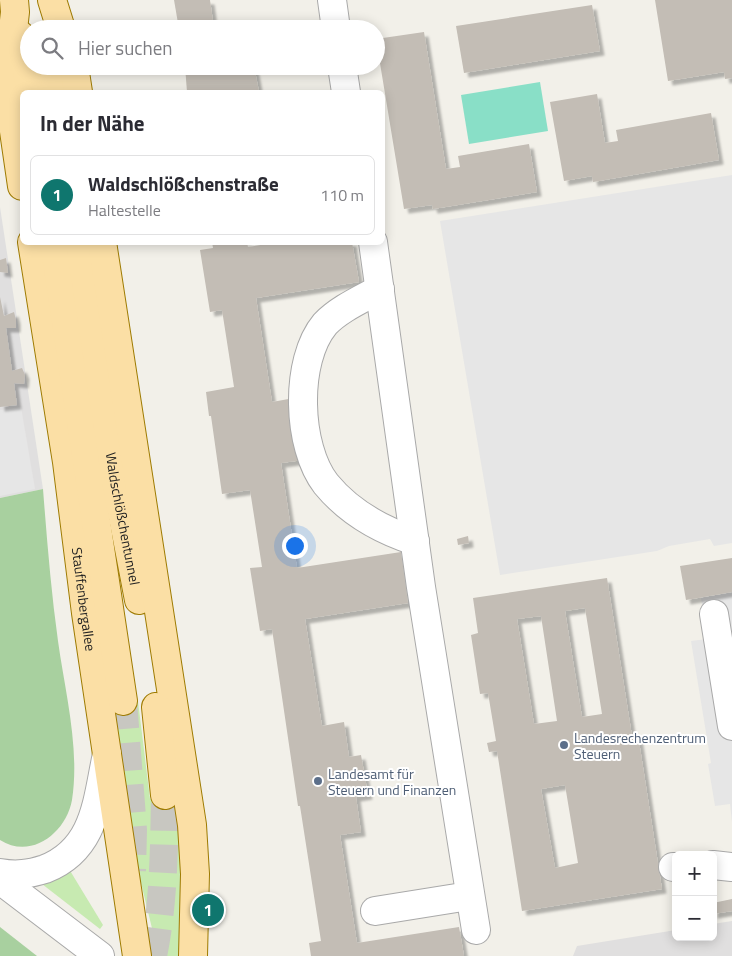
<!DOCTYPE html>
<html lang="de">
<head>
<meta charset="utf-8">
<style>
  body { margin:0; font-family:"Titillium Web",sans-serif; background:#f2f2f3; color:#2b2b33 }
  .controls { position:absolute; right:15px; bottom:15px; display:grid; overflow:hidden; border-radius:8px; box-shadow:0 2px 12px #0003 }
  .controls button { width:45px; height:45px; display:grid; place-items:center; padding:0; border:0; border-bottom:1px solid #e1e1e2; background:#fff; color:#2b2b33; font:25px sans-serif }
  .you { position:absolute; left:294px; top:545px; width:18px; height:18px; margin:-12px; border:4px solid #fff; border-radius:50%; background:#1a73e8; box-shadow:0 0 0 8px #1a73e833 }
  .badge { display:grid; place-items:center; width:32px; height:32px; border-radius:50%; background:#0f766e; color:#fff; font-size:16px; font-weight:700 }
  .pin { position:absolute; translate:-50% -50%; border:2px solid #fff; box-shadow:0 1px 5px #0006 }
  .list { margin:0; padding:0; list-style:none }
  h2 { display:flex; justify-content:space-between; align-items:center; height:65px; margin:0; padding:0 20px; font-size:21px }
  h2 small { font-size:16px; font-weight:400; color:#7c7c81 }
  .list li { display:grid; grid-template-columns:32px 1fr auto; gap:15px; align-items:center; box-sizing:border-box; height:80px; margin:0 10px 10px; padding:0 10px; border:1px solid #e1e1e2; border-radius:8px }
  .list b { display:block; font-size:19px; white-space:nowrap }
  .list p { margin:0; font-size:16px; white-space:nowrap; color:#7c7c81 }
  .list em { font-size:16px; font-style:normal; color:#7c7c81 }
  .icon { flex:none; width:28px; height:28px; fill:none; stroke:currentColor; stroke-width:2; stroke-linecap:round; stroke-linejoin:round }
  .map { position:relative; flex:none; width:732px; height:956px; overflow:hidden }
  .search { position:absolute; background:#fff; box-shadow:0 2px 12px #0003; left:20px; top:20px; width:365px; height:55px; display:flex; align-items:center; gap:12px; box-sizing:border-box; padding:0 18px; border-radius:28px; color:#7c7c81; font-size:19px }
  .panel { position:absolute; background:#fff; box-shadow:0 2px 12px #0003; left:20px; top:90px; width:365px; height:155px; border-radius:8px }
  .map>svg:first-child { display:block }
  .residential { fill:#e0dfdf }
  .grass { fill:#c7eab1 }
  .forest { fill:#a8d09f }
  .pitch { fill:#89dfc7 }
  .parking { fill:#e6e6e6 }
  .building { fill:#c3bdb5; fill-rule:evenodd; filter:url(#shadow) }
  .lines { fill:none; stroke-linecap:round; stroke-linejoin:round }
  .major-tunnel { stroke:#c8c7c1; stroke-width:28; stroke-dasharray:28 14; stroke-linecap:butt }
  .minor-casing { stroke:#a9a9a9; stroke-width:30 }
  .major-casing { stroke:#9e7b02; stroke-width:30 }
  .minor { stroke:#fff; stroke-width:28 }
  .major { stroke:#fbdfa5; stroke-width:28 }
  .service-dot { fill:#5c6f8a; stroke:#fff; stroke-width:2 }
  .labels { text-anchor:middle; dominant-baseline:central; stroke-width:4; stroke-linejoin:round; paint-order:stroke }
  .street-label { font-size:14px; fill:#222; stroke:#fff }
  .service-label { font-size:14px; fill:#4e5e75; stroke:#fff; text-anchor:start }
</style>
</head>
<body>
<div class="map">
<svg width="732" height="956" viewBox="0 0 732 956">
  <defs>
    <filter id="shadow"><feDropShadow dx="4.5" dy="4.5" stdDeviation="1" flood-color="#0004"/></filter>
  </defs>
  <rect width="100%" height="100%" fill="#f2f0e9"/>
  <g class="residential">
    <polygon points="0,207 43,489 0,498"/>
    <polygon points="732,921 732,956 573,956 577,946 676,930 676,937 713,937 713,924"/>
  </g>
  <g class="grass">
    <polygon points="138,701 150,799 181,796 185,837 181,956 167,956 157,949 136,862 112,706"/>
    <polygon points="69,869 103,925 100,929 42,884"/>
  </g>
  <g class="forest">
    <path d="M 43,489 C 47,540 51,591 58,641 C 65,692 80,748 72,800 C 66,833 31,860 0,840 L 0,498 Z"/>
    <polygon points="0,927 37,956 0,956"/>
  </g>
  <polygon class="pitch" points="540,82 548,131 469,144 461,95"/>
  <g class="parking">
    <polygon points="732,175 732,543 714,546 710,539 669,546 657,551 500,575 440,221"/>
    <polygon points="21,407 35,489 0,496 0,410"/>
    <polygon points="732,592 732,822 730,804 715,806 708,764 711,763 691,641 707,639 701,598"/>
  </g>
  <g class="building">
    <polygon points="174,0 210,0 214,29 179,29"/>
    <polygon points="655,0 732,0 732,78 725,79 724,72 668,81"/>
    <polygon points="592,5 600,51 464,73 456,26"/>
    <polygon points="424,32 446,169 460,167 458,156 529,144 537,192 433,209 432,205 404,209 376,39"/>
    <polygon points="185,66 254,66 259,92 187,92"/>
    <polygon points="597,94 605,143 618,141 616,130 711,113 719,160 593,182 592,176 564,181 550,102"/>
    <polygon points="212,242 247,242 248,247 279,242 352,242 359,282 256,298 272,402 294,398 303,460 281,463 297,568 401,552 408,603 305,619 322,726 344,722 349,757 361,755 368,795 356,797 361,832 340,835 357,943 459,927 464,956 311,956 309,943 321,941 300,806 298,806 272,629 260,631 250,568 262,567 250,490 222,494 211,416 209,416 206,392 234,387 222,310 210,312 200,250 213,248"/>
    <polygon points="6,258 8,273 0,272 0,260"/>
    <polygon points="0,297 4,316 14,312 16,320 16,328 6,328 12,371 22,368 25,375 24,384 14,383 17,405 0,407"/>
    <polygon points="468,536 469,543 458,545 457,539"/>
    <polygon points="732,558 732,592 686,600 680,566"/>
    <path d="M 607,578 L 632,736 L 638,735 L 662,889 L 522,911 L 497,751 L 489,752 L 487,743 L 496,741 L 488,693 L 480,694 L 471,635 L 478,633 L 473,598 ZM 585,608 L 602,714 L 582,717 L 565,611 ZM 541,616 L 557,721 L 534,724 L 517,619 ZM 565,785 L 578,863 L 555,868 L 541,789 Z"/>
    <polygon points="732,899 732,911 713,914 713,903"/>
  </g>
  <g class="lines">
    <g class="major-tunnel">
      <polyline points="123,701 133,830 132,871"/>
      <path d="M 153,956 C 164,902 164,849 165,795"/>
    </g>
    <g class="minor-casing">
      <g id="minor">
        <polyline points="332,0 336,29"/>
        <polyline points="342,66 346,92"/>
        <polyline points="373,242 421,587 476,930"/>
        <path d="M 380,289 C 362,299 339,309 325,324 C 294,361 297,447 326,484 C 349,512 381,530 415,541"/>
        <polyline points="714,614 732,726"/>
        <polyline points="713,865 732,867"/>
        <polyline points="673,867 676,867"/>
        <path d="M 0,873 C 17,876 29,874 45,869 C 96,849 97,800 107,754"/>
        <polyline points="0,880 100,956"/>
        <polyline points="375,911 469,896"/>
      </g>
    </g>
    <g class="major-casing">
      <g id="major">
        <polyline points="14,0 15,12 7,83 22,186"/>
        <polyline points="52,0 61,29"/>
        <polyline points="20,35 31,92"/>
        <polyline points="53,66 57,92"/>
        <polyline points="74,66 78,92"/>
        <path id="s1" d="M 32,242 L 67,462 L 86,613 L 137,956"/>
        <polyline points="54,242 123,701"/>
        <path id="s2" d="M 80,242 L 116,481 L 139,600"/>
        <polyline points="102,242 192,825 195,874 193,956"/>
        <polyline points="156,707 165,795"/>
      </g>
    </g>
    <use href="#minor" class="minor"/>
    <use href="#major" class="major"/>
  </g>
  <g class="service-dot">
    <circle cx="564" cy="745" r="5"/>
    <circle cx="318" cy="781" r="5"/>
  </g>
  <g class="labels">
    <g class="street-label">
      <text stroke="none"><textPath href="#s2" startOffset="280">Waldschlößchentunnel</textPath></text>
      <text stroke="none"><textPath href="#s1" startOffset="361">Stauffenbergallee</textPath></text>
    </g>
    <g class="service-label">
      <text x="574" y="737">Landesrechenzentrum<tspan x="574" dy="16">Steuern</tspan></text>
      <text x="328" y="773">Landesamt für<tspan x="328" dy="16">Steuern und Finanzen</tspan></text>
    </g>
  </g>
</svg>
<div class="controls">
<button>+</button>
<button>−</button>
</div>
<div class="you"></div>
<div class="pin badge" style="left:208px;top:910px">1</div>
<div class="search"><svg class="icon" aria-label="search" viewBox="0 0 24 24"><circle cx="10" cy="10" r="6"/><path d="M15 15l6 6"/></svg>Hier suchen</div>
<section class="panel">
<h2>In der Nähe<small></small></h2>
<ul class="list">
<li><span class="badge">1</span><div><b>Waldschlößchenstraße</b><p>Haltestelle</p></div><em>110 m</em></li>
</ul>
</section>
</div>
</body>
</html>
